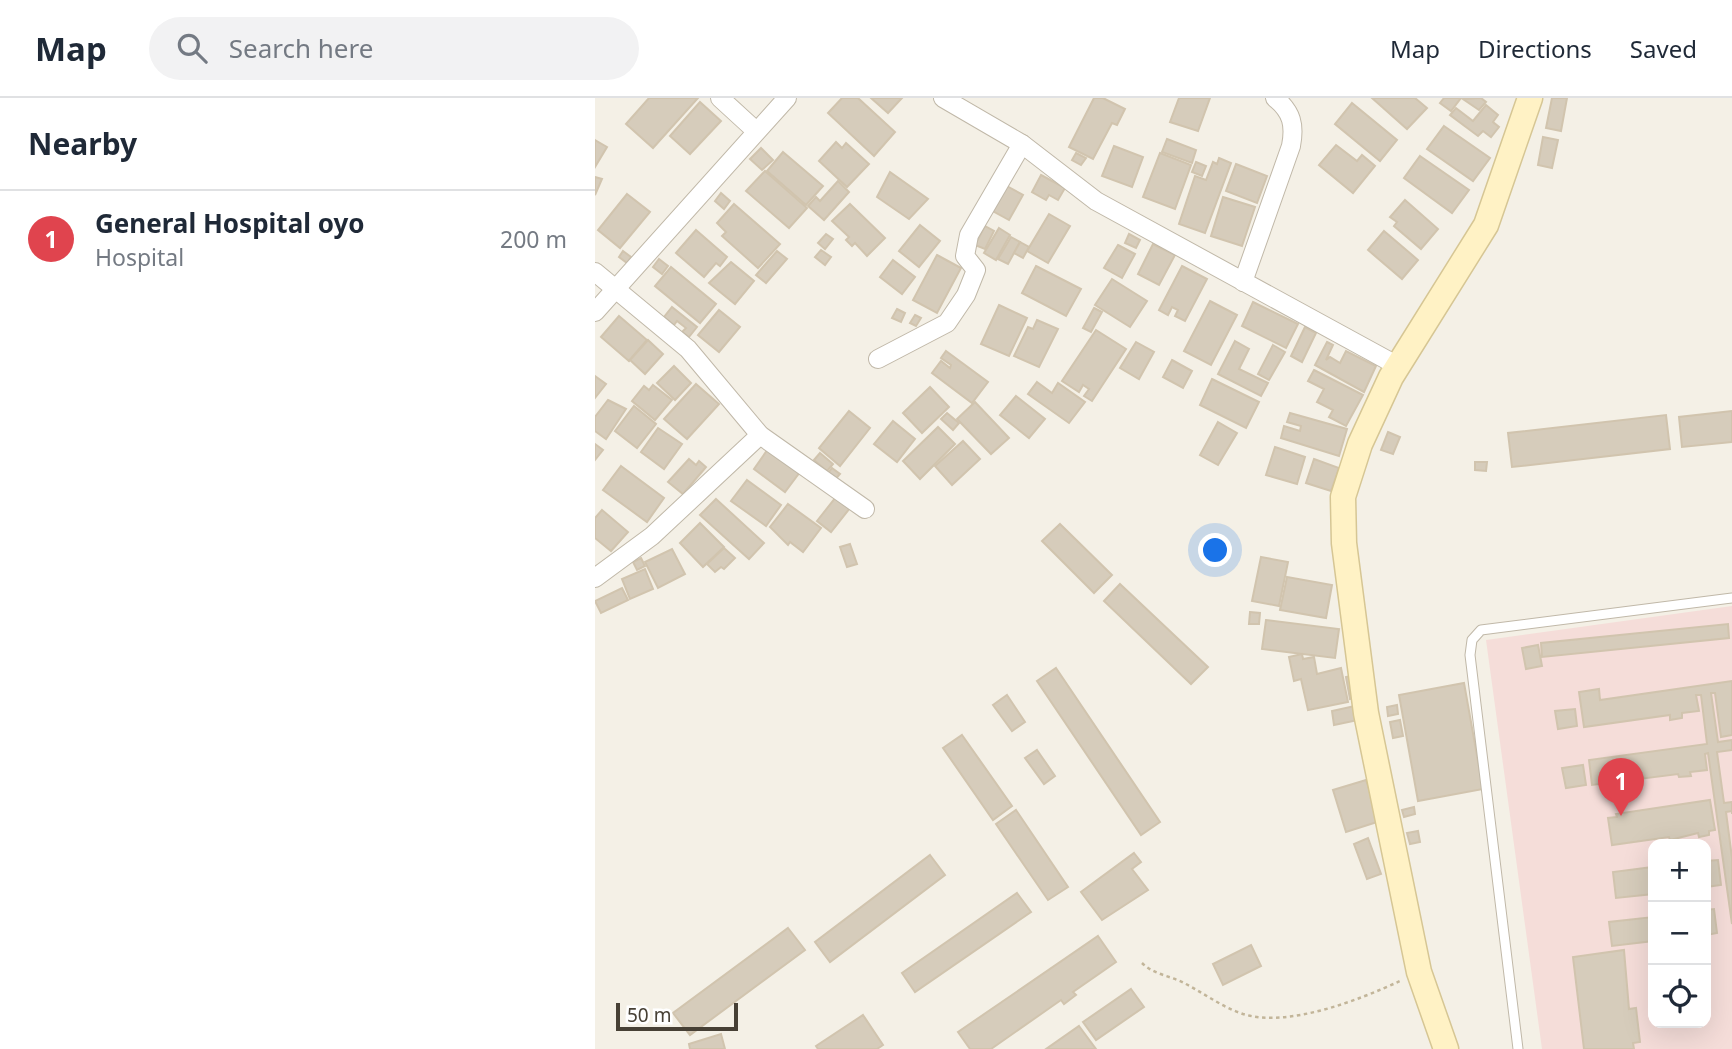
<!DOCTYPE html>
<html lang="en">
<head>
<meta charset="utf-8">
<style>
  body { margin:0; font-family:"Noto Sans",sans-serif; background:#f2f2f3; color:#1f2937 }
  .controls { position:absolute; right:21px; bottom:21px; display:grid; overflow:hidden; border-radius:14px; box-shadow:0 7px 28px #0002 }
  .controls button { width:63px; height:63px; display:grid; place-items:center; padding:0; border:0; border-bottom:2px solid #e0e1e3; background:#fff; color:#1f2937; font:35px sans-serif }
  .scale { position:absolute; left:21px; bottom:18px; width:122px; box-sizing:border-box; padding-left:7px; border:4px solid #474035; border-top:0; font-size:19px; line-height:24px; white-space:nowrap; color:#474035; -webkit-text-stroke:5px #fff; paint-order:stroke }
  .you { position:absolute; left:621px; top:453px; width:24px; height:24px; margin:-18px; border:5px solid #fff; border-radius:50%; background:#1a73e8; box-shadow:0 0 0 10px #1a73e833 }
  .badge { display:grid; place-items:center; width:46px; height:46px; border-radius:50%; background:#2563eb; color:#fff; font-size:23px; font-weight:700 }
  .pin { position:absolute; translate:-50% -58px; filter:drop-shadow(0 2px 4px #0008) }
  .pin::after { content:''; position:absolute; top:37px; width:24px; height:21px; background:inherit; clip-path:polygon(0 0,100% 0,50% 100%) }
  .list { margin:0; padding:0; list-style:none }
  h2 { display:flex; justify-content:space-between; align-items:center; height:91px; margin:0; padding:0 28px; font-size:30px }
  h2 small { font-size:23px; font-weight:400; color:#747a83 }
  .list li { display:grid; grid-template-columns:46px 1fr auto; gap:21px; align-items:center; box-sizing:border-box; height:98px; padding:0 28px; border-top:2px solid #e0e1e3 }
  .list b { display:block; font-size:26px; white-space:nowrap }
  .list p { margin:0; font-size:23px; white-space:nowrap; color:#747a83 }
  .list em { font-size:23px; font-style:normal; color:#747a83 }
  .icon { flex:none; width:38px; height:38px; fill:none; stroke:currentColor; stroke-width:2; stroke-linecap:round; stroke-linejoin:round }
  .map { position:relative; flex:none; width:1137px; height:951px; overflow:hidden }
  header { display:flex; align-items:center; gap:42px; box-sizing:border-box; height:98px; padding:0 35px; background:#fff; border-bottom:2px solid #e0e1e3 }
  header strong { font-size:33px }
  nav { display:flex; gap:38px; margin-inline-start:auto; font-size:24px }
  .search { width:490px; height:63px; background:#f2f2f3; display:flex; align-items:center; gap:18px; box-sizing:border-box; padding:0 24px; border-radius:38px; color:#747a83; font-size:26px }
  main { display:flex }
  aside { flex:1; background:#fff }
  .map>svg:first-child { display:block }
  .medical { fill:#f5ddd9; fill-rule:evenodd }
  .building { fill:#d6ccbb; stroke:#d1c4ae; stroke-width:2 }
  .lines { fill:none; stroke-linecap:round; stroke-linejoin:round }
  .lane-casing { stroke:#c0b8a8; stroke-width:11 }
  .street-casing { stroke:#c0b8a8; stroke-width:20 }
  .secondary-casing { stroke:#d6c694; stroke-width:27 }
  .path { stroke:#c2b599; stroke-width:2.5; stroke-dasharray:3.5 3.5; stroke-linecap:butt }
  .lane { stroke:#fff; stroke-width:9 }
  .street { stroke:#fff; stroke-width:18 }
  .secondary { stroke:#fff2c5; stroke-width:24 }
</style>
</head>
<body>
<header>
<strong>Map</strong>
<div class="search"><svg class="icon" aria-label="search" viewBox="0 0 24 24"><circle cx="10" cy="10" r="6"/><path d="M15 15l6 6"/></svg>Search here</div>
<nav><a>Map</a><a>Directions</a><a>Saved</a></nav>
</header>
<main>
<aside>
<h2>Nearby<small></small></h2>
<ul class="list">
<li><span class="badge" style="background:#e0444e">1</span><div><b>General Hospital oyo</b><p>Hospital</p></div><em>200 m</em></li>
</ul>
</aside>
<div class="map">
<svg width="1137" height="951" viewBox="0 0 1137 951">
  <rect width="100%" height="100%" fill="#f4f0e6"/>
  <path class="medical" d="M 1137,508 L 1137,951 L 947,951 L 891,542 ZM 1058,746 L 1111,746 L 1111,925 L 1058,925 Z"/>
  <g class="building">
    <polygon points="54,0 103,0 58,50 31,26"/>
    <polygon points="247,0 263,0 300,34 279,58 233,15"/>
    <polygon points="276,0 307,0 293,15"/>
    <polygon points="499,0 508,0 530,11 522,27 517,25 498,61 474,49"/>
    <polygon points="584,0 615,0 603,33 575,24"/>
    <polygon points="777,0 820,0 832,10 812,31"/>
    <polygon points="849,0 866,0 856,13 845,5"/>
    <polygon points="886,0 891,4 884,12 868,1"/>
    <polygon points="957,0 972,0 966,33 951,30"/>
    <polygon points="105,4 126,23 95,56 75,38"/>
    <polygon points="757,5 802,42 785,63 740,26"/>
    <polygon points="891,7 903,17 898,24 904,29 896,39 888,33 883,38 855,17 861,10 878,23"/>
    <polygon points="849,28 895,60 878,83 832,51"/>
    <polygon points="948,39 963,42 957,70 943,67"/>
    <polygon points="572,41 601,52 597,65 567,54"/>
    <polygon points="0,42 12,49 0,69"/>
    <polygon points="241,44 247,50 251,45 274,66 252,89 224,63"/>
    <polygon points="741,47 762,63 767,57 780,68 758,95 724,67"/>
    <polygon points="519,48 548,59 537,89 507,78"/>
    <polygon points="166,50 178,62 167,72 155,61"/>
    <polygon points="188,54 228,88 211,107 172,73"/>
    <polygon points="481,55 491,60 486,67 477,62"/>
    <polygon points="565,55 596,67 580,111 548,99"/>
    <polygon points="825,58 874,92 857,115 809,80"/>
    <polygon points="624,60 636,65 610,135 584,126 600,78 611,82 618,64 622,66"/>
    <polygon points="601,64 611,68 607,78 597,74"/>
    <polygon points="641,66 672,78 662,105 631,93"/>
    <polygon points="170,73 212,110 194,130 151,93"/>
    <polygon points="295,74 333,101 314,121 282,99"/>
    <polygon points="446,77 470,90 463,102 454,97 451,102 437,94"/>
    <polygon points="0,79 7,81 0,97"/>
    <polygon points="243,83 254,94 229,122 213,108 221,99 225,103"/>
    <polygon points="410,87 428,97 414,122 396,112"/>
    <polygon points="126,95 135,103 129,111 120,103"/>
    <polygon points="32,96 55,114 25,150 3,132"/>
    <polygon points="628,99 660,109 647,148 616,138"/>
    <polygon points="810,102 843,131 826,151 799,128 802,124 795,119"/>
    <polygon points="139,106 185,146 163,170 127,138 131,134 122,125"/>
    <polygon points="255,106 290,140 272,158 260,145 257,148 251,142 254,139 237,123"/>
    <polygon points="454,116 475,128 453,165 432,153"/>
    <polygon points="325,127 345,143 324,169 304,153"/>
    <polygon points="390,128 399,133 390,151 380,147"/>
    <polygon points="404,130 415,137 401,162 389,155"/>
    <polygon points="101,132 132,159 125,168 121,165 109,179 81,155"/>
    <polygon points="789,133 823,162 807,181 773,152"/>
    <polygon points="231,136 238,141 230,151 223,145"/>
    <polygon points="534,136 545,142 541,150 530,145"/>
    <polygon points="416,139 425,144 413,166 403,161"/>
    <polygon points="425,144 434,149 428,160 419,155"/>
    <polygon points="558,146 580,157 564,187 543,176"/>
    <polygon points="523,147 540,156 527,180 509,170"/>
    <polygon points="226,152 236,159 230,167 220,159"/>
    <polygon points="28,153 36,159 32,165 24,159"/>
    <polygon points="182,153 192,161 171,185 161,177"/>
    <polygon points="342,157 366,170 342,215 318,202"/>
    <polygon points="64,161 73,168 67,176 58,169"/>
    <polygon points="298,162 320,179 307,196 285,179"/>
    <polygon points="136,164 159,183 140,206 114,185"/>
    <polygon points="441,168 486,191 471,218 427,195"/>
    <polygon points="587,168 612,181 590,223 580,218 583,212 577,209 573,217 564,212"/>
    <polygon points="76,169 121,206 105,225 60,188"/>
    <polygon points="517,181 552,203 535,229 500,207"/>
    <polygon points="615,203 642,217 616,267 589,253"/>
    <polygon points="658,204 703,226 691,250 647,228"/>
    <polygon points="404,207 432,220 414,258 386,246"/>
    <polygon points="77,209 102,229 94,239 87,234 91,230 82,223 79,227 69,219"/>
    <polygon points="499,210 507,214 496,234 488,230"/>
    <polygon points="302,211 310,215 306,224 297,220"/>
    <polygon points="124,212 145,229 124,254 103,237"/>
    <polygon points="320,217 326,220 321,228 315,225"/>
    <polygon points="24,218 52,242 34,263 6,239"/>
    <polygon points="442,222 463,231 444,269 419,258 433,229 438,231"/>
    <polygon points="710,229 721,235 707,264 696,258"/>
    <polygon points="501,232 531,251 497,303 489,298 494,291 488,287 484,294 467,283"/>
    <polygon points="53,242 68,256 50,276 35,262"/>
    <polygon points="640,243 654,251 644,271 673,285 666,298 623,276"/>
    <polygon points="541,244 559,254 544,281 525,270"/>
    <polygon points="732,244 738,247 731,262 735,259 745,265 751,253 781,268 769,294 720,267"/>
    <polygon points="678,247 690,254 674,282 663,276"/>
    <polygon points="351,253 393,284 377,305 337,275 346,263 355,270 356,267 346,260"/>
    <polygon points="577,262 597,273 588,290 568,279"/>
    <polygon points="79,268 96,285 80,302 62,285"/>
    <polygon points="719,272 768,297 751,328 734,319 738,312 722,304 729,291 713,283"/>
    <polygon points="0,278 11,286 0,300"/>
    <polygon points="617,281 664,304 651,330 605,307"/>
    <polygon points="442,284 457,295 463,285 490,304 474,325 433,296"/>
    <polygon points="101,286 124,306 92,341 69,321"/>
    <polygon points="58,287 77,302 60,322 37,303 49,288 54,292"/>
    <polygon points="335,289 354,309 327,335 308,315"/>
    <polygon points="421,298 450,321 434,340 405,317"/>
    <polygon points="13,302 31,311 11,341 0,333 0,319"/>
    <polygon points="380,304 414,340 396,356 362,321"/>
    <polygon points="39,308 61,326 42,350 20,333"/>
    <polygon points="254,313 275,330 245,368 224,350"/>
    <polygon points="1137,313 1137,344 1087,349 1084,319"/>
    <polygon points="352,315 364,325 358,332 346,321"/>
    <polygon points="695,315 752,331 744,358 686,340 689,328 705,333 706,328 692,324"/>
    <polygon points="1071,317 1075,351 917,369 913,335"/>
    <polygon points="298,323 320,341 302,364 279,346"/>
    <polygon points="623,324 642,335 623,367 605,357"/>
    <polygon points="343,329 360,346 325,381 308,363"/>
    <polygon points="63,330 87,346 69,371 46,354"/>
    <polygon points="793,334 805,339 798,356 786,352"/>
    <polygon points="368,343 385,361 357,387 340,368"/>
    <polygon points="0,346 8,352 0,362"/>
    <polygon points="680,349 710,359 702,386 671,377"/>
    <polygon points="173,351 205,374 190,394 159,371"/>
    <polygon points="225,355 238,366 232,373 219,362"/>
    <polygon points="94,361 101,367 104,363 111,369 88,396 73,384"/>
    <polygon points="719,361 744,370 736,393 711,385"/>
    <polygon points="880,364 892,364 891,373 880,372"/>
    <polygon points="26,368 69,400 52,424 8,392"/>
    <polygon points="237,370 245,376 238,384 231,378"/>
    <polygon points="152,382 186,407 171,428 136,403"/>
    <polygon points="241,399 255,410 236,434 222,423"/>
    <polygon points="121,401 169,445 154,461 105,417"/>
    <polygon points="193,406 226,430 208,454 195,444 193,447 175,429"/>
    <polygon points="7,412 33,434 16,453 0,440 0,420"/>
    <polygon points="105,425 129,449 108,469 85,445"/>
    <polygon points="465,426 517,477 499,495 447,443"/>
    <polygon points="255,446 262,466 252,469 245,449"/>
    <polygon points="129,450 140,460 129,471 126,469 120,474 112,466"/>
    <polygon points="77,451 90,476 63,490 50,464"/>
    <polygon points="666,459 693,464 684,508 657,503"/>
    <polygon points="46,460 50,468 42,472 38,464"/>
    <polygon points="50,471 58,491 35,501 27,481"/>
    <polygon points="692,479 737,487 731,520 685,512"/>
    <polygon points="525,486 613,569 596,586 509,503"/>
    <polygon points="27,490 33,502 6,515 0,503"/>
    <polygon points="655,514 665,515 664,526 654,526"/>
    <polygon points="671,522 744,531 740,560 667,551"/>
    <polygon points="1133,526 1134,540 947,559 946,545"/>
    <polygon points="943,547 947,568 931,571 927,550"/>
    <polygon points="707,556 708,561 719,559 722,576 746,570 753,604 713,612 706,581 699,583 694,559"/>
    <polygon points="461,570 565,724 546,737 442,583"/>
    <polygon points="761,577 766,598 755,601 751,579"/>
    <polygon points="1137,583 1137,637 1126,639 1120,595 1116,595 1123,644 1137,642 1137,652 1122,654 1129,705 1137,704 1137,716 1137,713 1131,714 1137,760 1137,826 1113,655 1110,656 1112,672 1095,674 1096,678 1084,679 1083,676 997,687 994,662 1112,646 1106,597 1101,597 1104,613 1087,615 1087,620 1075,622 1075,617 989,629 984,594 1004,591 1005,602"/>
    <polygon points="869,585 888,691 823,703 804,597"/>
    <polygon points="412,597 430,624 417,633 398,607"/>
    <polygon points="802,607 803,616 793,618 792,609"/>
    <polygon points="760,608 763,622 739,627 737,613"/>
    <polygon points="980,611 982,628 963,631 960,613"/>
    <polygon points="805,622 808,638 798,640 795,624"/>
    <polygon points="367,637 417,708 398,722 348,650"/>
    <polygon points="442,652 460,678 449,686 430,660"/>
    <polygon points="988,667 991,687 971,690 967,670"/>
    <polygon points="771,682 785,723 751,734 738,692"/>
    <polygon points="1115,702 1120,732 1114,733 1114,737 1104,739 1103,735 1075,742 1074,739 1017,747 1013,720 1022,719 1021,716"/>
    <polygon points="819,709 820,716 809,719 807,712"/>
    <polygon points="421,712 473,789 453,802 401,726"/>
    <polygon points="823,733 825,744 815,746 812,735"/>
    <polygon points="773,740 786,776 772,781 759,746"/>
    <polygon points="539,755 546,764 537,771 553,792 507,822 486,794"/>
    <polygon points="335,757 350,777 235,864 220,844"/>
    <polygon points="1123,762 1126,787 1111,789 1111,763"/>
    <polygon points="1058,769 1058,796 1021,800 1018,774"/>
    <polygon points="422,795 436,814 320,894 307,875"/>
    <polygon points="1119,811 1122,835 1111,837 1111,812"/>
    <polygon points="1058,819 1058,843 1017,848 1014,824"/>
    <polygon points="193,830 210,852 95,937 78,915"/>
    <polygon points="503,838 521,864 478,894 481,897 469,906 466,902 396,951 375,951 363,934"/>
    <polygon points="656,847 666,868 628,887 618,866"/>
    <polygon points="1029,852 1034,911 1041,910 1045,944 1038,945 1039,951 989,951 978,859"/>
    <polygon points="536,891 549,909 501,942 488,924"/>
    <polygon points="268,917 288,947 282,951 223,951 221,948"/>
    <polygon points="484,928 501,951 451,951"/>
    <polygon points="126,936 130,951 95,951 94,946"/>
  </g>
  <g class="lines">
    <g class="lane-casing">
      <polyline id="lane" points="923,951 875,557 877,542 886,532 1137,500"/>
    </g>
    <g class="street-casing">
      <g id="street">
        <polyline points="125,0 161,33"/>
        <polyline points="348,0 427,46 501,103 803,268"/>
        <polyline points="0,174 93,251 165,337 270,411"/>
        <path d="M 648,184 L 696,48 C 700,27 697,14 680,0"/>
        <polyline points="0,214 192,0"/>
        <polyline points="283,261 352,225 371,197 381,172 370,158 374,137 427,46"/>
        <polyline points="0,480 57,438 165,337"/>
      </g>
    </g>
    <g class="secondary-casing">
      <polyline id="secondary" points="851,951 824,874 771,615 749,445 748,399 765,346 796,279 891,127 935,0"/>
    </g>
    <path class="path" d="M 547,865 C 559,877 577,878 591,886 C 610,896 627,909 648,916 C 693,930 764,902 805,883"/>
    <use href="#lane" class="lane"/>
    <use href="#street" class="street"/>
    <use href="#secondary" class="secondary"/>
  </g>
</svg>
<div class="controls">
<button>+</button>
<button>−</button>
<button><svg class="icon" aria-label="locate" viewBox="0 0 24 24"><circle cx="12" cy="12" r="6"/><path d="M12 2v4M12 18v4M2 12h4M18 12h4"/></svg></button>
</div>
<div class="scale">50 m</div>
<div class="you"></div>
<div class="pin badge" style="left:1026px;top:718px;background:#e0444e">1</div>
</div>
</main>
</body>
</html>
